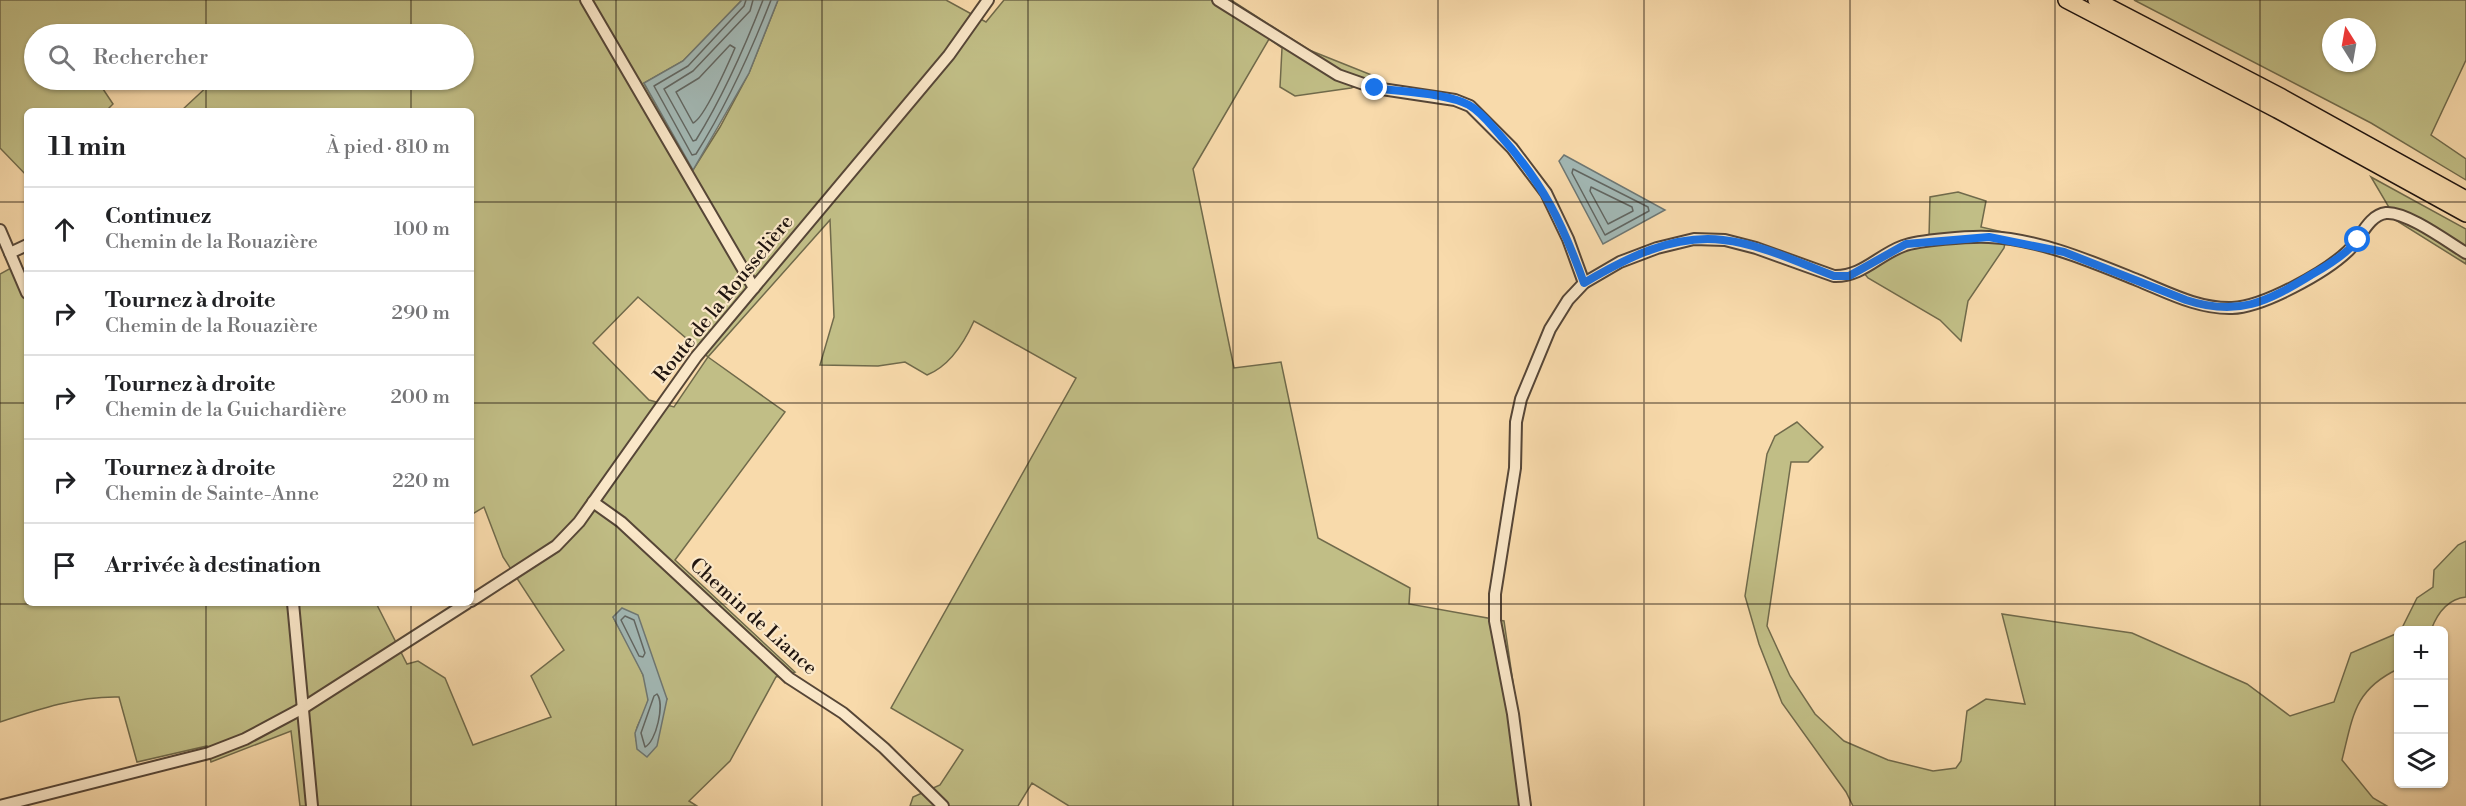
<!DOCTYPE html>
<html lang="fr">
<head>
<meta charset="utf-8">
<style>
  body { margin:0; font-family:"Libre Bodoni",serif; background:#f2f2f2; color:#202124 }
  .controls { position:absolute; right:18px; bottom:18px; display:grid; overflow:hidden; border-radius:9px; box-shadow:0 2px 4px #0004 }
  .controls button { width:54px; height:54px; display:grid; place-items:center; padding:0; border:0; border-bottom:2px solid #e0e0e0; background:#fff; color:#202124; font:30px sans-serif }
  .compass { position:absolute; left:2322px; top:18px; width:54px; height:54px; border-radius:50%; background:#fff; box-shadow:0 2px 4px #0004; rotate:349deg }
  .stop { position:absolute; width:18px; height:18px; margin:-14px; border:4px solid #1a73e8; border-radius:50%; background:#fff }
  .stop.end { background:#1a73e8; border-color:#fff; box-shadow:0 2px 6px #0008 }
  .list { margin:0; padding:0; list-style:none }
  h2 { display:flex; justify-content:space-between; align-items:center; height:78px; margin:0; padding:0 24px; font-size:26px }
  h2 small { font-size:20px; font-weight:400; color:#757577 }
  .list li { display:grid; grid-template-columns:39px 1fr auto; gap:18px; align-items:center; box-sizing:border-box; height:84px; padding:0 24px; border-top:2px solid #e0e0e0 }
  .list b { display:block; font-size:22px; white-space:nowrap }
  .list p { margin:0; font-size:20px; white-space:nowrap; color:#757577 }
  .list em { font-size:20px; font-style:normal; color:#757577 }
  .icon { flex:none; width:33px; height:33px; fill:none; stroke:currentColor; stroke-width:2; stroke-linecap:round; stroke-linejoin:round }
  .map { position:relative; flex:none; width:2466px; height:806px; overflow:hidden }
  .search { position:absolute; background:#fff; box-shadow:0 2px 4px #0004; left:24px; top:24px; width:450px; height:66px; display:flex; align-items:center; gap:15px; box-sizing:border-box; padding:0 21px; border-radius:33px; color:#757577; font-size:22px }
  .panel { position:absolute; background:#fff; box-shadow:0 2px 4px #0004; left:24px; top:108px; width:450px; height:498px; border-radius:9px }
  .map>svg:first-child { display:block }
  .green { fill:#c1be86; stroke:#706a4b; stroke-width:1.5; fill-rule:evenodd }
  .water { fill:#a2b8b5; stroke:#6e7773; stroke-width:1.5 }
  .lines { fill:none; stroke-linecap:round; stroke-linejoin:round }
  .shore { stroke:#616662; stroke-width:1.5 }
  .minor-casing { stroke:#564637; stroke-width:14 }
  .highway-casing { stroke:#201510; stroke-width:18 }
  .minor { stroke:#fae7c8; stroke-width:10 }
  .highway { stroke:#f8daab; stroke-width:15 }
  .route { stroke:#1a73e8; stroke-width:8 }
  .grid { fill:none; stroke:#201510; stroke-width:1.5; stroke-opacity:0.55 }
  .labels { text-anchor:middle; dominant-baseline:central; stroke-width:4.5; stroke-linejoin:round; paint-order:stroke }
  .street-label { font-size:20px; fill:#201510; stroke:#fae7c8 }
</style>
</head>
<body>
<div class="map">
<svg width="2466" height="806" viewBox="0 0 2466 806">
  <rect width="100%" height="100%" fill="#f8daab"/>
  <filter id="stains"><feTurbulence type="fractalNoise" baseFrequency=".00333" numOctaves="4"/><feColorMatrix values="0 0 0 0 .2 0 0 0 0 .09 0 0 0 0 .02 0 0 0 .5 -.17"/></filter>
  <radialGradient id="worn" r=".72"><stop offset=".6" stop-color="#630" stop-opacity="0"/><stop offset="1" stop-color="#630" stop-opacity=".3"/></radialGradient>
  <g class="green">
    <path d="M 0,0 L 742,0 L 683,61 L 644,83 L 693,170 L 720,127 L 749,73 L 778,0 L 946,0 L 986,22 L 1004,0 L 1231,0 L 1309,50 L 1379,78 L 1351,88 L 1295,96 L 1280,87 L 1282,48 L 1269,39 L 1193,169 L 1234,368 L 1281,362 L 1318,538 L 1410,588 L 1409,604 L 1504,621 L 1531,806 L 1069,806 L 1032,783 L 1018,806 L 910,806 L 913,797 L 940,785 L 963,750 L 891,708 L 1076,378 L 974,321 C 964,343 950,366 927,375 L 905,362 L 878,366 L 820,365 L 834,317 L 830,220 L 708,357 L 785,412 L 675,560 L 795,672 L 776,677 L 730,761 L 689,801 L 697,806 L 300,806 L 291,731 L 211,762 L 207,746 L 137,762 L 119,697 C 78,696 39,709 0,722 L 0,274 L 20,263 L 27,277 L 27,603 L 376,603 L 407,664 L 418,661 L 445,678 L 473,745 L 551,717 L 531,676 L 564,650 L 503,557 L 484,507 L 471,515 L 471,111 L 181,111 L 211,83 L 209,80 L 464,80 L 464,34 L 34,34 L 34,80 L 97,80 L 113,104 L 106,111 L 27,111 L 27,176 L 0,148 ZM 638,297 L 708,357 L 674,407 L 649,400 L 593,343 ZM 613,617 L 667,699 L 636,740 C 633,725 647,714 648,700 C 650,677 624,638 613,617 Z"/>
    <path d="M 2134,0 L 2466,0 L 2466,60 L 2431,135 L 2466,159 L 2466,180 L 2371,123 ZM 2331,27 L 2367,27 L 2367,63 L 2331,63 Z"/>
    <polygon points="2371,177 2466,229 2466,264 2397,221"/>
    <polygon points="1958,192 1986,201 1981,227 2007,233 2004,248 1968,301 1961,341 1940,320 1868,278 1864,273 1899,245 1929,237 1930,197"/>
    <path d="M 1797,422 L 1823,447 L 1808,462 L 1791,462 L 1767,626 L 1790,676 L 1815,714 L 1844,741 L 1888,760 L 1933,771 L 1956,768 L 1961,761 L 1967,711 L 1986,699 L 2025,704 L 2002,614 L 2132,633 L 2247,684 L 2290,716 L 2334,702 L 2351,653 L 2398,633 L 2398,669 C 2354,690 2353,716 2342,760 L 2373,798 L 2387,806 L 1853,806 L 1846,792 L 1782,703 L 1759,644 L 1745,596 L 1767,454 L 1775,436 Z"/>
    <path d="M 2466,541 L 2466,597 C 2447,599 2437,614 2431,630 L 2401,630 L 2417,598 L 2433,587 L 2434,570 L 2458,545 Z"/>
  </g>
  <g class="water">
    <polygon points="742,0 778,0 749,73 693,170 644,83 683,61"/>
    <polygon points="1564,155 1665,210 1603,244 1559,161"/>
    <polygon points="622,608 638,615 667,699 657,746 647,757 637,749 635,733 648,700 643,675 613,617"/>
  </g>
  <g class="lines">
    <g class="shore">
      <path d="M 746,0 L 744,6 L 688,66 L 654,86 L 692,155 L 696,154 C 727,105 750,54 771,0"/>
      <path d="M 753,0 L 750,11 L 693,71 L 664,89 L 693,141 L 696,140 C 724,95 744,49 763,0"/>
      <path d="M 730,45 L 735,48 C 729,62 704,119 693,123 L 676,92 L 699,78 Z"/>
      <polygon points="1573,169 1648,207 1649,211 1605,235 1572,173"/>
      <polygon points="1591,187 1632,207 1633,211 1608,224 1590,191"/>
      <polygon points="625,616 634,620 645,653 643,657 639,656 621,620"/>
      <path d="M 657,694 C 665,704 656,742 645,747 L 641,733 L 654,696 Z"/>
    </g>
    <g class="minor-casing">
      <g id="minor">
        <polyline points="586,0 754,288"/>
        <polyline points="1218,0 1338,75 1375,88 1455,100 1470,106 1512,148 1546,193 1568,239 1584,283"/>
        <polyline points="0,230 27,293"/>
        <polyline points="10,253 27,245"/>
        <polyline points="593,502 621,522 789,678 843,713 884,748 943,806"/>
        <polyline points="471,601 556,546 579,522 696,357 949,55 988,0"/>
        <polyline points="293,603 312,806"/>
        <polyline points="0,806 209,753 245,739 303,708 467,603"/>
        <path d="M 1525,806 L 1513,714 L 1495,621 L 1495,594 L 1515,468 L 1516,422 L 1521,399 L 1550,329 L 1568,300 L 1584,283 L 1620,262 L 1657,248 L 1694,239 L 1725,240 L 1756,248 L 1834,276 C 1862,277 1878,255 1903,246 C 1919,240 1970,236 1989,237 C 2039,239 2090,261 2137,280 C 2167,292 2198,309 2232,308 C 2263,307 2325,273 2348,251 C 2360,240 2368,215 2386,213 C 2406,211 2448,242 2466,253"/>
      </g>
    </g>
    <g class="highway-casing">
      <g id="highway">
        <polyline points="2066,0 2277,110 2466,214"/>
        <polyline points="2096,0 2282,97 2466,199"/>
      </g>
    </g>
    <use href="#minor" class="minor"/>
    <use href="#highway" class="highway"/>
  </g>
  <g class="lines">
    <path class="route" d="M 1375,88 C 1402,92 1446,93 1469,105 C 1481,112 1490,124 1499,134 C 1543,183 1562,222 1584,283 C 1626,258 1673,234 1723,240 C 1761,244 1799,263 1834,276 L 1849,276 L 1906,244 L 1989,237 L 2064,252 L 2186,300 C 2238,317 2267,302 2311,275 C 2329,265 2345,255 2358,240"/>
  </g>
  <path class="grid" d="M 206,0 L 206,34M 411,0 L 411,34M 616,0 L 616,806M 822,0 L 822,806M 1028,0 L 1028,806M 1233,0 L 1233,806M 1438,0 L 1438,806M 1644,0 L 1644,806M 1850,0 L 1850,806M 2055,0 L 2055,806M 2260,0 L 2260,806M 206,80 L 206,111M 411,80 L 411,111M 0,202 L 27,202M 471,202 L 2466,202M 0,403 L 27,403M 471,403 L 2466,403M 206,603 L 206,806M 411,603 L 411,806M 0,604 L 2466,604"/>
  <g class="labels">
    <g class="street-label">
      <text transform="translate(724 299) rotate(-51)">Route de la Rousselière</text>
      <text transform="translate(753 617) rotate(42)">Chemin de Liance</text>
    </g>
  </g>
  <rect width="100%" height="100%" filter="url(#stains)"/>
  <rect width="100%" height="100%" fill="url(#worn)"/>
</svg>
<div class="controls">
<button>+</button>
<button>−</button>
<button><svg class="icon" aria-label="layers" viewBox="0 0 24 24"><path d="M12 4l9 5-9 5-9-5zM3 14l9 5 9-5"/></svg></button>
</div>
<svg class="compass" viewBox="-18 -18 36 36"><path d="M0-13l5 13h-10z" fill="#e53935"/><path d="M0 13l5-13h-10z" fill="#757577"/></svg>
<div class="stop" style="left:2358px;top:240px"></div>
<div class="stop end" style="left:1375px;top:88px"></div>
<div class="search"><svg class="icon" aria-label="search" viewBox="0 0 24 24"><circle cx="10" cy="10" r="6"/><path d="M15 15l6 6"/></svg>Rechercher</div>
<section class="panel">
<h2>11 min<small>À pied · 810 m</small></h2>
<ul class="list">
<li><svg class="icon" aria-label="ahead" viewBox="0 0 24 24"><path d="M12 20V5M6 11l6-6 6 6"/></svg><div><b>Continuez</b><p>Chemin de la Rouazière</p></div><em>100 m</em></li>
<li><svg class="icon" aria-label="right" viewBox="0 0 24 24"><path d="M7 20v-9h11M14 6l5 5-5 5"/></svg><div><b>Tournez à droite</b><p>Chemin de la Rouazière</p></div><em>290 m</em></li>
<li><svg class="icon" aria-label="right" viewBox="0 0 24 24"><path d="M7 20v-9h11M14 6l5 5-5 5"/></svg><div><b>Tournez à droite</b><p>Chemin de la Guichardière</p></div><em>200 m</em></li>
<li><svg class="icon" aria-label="right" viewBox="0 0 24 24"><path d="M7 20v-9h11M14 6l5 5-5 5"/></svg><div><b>Tournez à droite</b><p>Chemin de Sainte-Anne</p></div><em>220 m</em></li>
<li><svg class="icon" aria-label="arrive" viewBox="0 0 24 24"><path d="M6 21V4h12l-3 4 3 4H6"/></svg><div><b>Arrivée à destination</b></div></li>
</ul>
</section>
</div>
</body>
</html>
